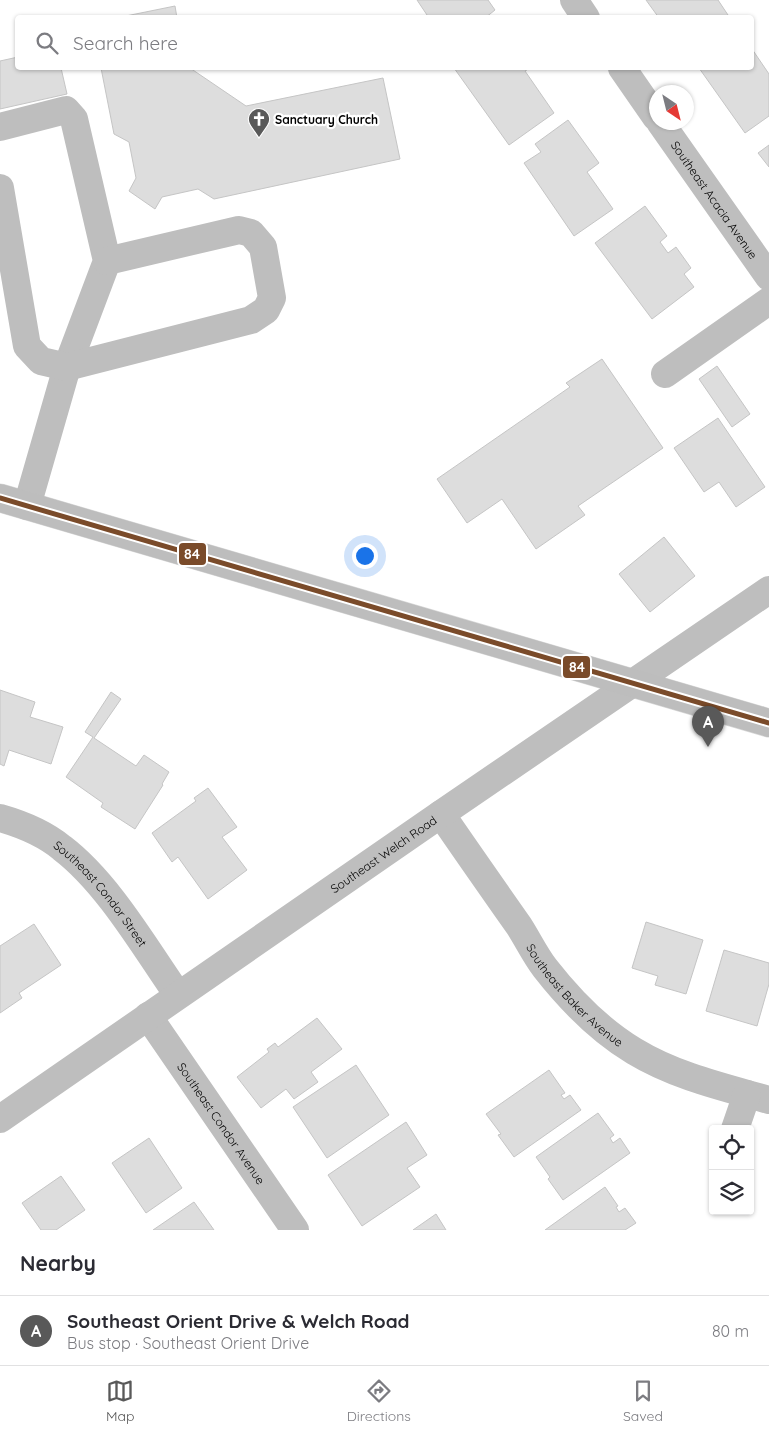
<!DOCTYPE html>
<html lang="en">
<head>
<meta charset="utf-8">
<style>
  body { margin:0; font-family:Quicksand,sans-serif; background:#f2f2f3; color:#2b2b33 }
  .controls { position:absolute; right:15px; bottom:15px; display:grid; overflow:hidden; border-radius:5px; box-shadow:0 1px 4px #0004 }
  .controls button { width:45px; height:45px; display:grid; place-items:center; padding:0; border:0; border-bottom:1px solid #e1e1e2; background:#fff; color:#2b2b33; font:25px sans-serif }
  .compass { position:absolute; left:649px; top:85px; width:45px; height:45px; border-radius:50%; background:#fff; box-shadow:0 1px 4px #0004; rotate:145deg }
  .you { position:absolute; left:364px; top:555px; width:18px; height:18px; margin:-12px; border:4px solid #fff; border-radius:50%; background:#1a73e8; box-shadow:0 0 0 8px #1a73e833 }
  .badge { display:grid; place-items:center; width:32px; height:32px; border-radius:50%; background:#595959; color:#fff; font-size:16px; font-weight:700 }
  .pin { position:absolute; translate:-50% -41px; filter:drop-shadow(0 1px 2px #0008) }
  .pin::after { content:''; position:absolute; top:26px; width:18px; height:15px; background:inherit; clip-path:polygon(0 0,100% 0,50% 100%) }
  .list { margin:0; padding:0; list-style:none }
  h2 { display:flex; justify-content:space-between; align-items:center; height:65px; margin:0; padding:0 20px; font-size:21px }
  h2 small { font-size:16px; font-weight:400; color:#7c7c81 }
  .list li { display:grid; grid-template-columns:32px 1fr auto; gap:15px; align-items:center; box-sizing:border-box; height:70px; padding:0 20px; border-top:1px solid #e1e1e2 }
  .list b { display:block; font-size:19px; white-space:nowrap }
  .list p { margin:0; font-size:16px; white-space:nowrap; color:#7c7c81 }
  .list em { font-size:16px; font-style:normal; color:#7c7c81 }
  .icon { flex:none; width:28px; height:28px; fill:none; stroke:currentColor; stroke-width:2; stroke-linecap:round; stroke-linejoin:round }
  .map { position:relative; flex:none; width:769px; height:1230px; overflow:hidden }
  .search { position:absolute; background:#fff; box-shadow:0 1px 4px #0004; left:15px; right:15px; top:15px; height:55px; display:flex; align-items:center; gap:12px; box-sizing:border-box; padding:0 18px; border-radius:5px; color:#7c7c81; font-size:19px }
  .sheet { height:135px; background:#fff }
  nav { display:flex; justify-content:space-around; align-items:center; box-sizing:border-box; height:70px; border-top:1px solid #e1e1e2; background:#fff; font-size:14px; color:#7c7c81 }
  nav a { display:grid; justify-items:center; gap:2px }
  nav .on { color:#595959 }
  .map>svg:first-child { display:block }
  .building { fill:#ddd; stroke:#c5c5c5 }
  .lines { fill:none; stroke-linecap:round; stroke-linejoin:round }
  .major-casing { stroke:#dbdbdb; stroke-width:29 }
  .minor { stroke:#bebebe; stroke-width:28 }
  .major { stroke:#bdbdbd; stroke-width:28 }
  .bus-1-casing { stroke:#fff; stroke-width:9 }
  .bus-1 { stroke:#7a4b2a; stroke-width:5 }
  .labels { text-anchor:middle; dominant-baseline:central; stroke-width:4.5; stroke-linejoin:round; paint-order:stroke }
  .poi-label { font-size:12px; font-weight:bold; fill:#000; stroke:#fff; text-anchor:start }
  .street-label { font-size:12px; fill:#000; stroke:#fff }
  .line-badge { stroke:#fff; stroke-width:2 }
  .badge-label { font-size:14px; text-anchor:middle; font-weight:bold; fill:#fff }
</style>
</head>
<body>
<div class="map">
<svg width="769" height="1230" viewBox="0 0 769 1230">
  <rect width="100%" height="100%" fill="#fff"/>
  <g class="building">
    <polygon points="417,0 488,0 495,10 485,18 429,18"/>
    <polygon points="646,0 718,0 730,18 659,18"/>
    <polygon points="175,6 177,18 116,18"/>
    <polygon points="752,49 769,74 769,116 745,133 699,68 752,68"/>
    <polygon points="18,57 18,68 61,68 67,94 0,109 0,61"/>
    <polygon points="101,68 190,68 246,106 383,78 400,159 214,199 198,189 162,197 155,209 129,191 136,178 129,142 114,134"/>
    <polygon points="454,68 530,68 525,71 554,113 509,145"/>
    <polygon points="568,120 599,163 587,172 613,209 574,236 524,163 541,152 535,144"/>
    <polygon points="769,145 769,167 758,153"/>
    <polygon points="645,206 667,236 660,242 668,253 676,247 691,268 684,274 694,287 652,319 595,243"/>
    <polygon points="602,359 663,448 578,506 585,515 536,549 502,499 467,523 437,479 570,387 566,383"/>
    <polygon points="717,366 750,414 732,427 699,379"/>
    <polygon points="718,418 765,487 736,507 719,482 704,492 674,448"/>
    <polygon points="664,537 695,576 650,612 619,574"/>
    <polygon points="0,690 35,702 30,717 63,727 51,764 9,750 4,766 0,764"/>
    <polygon points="111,692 121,699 94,738 136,766 144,755 169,772 162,784 163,785 135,829 101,807 103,803 66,777 93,737 85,732"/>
    <polygon points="208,788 237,827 222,837 247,870 208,899 178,857 172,862 152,833 196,801 194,798"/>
    <polygon points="646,922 703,940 686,994 655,985 658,976 632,968"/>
    <polygon points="34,924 61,965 19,993 22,998 0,1013 0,946"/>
    <polygon points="724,950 769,963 769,984 757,1026 706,1011"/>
    <polygon points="317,1018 342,1049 311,1072 318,1082 294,1099 286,1089 261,1108 237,1077 269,1052 267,1049 275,1043 278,1047"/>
    <polygon points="356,1065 389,1115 327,1158 293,1107"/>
    <polygon points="549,1070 565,1093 561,1095 564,1099 570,1095 581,1110 514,1157 498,1135 501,1134 486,1114"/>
    <polygon points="598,1113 614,1135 610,1138 613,1143 620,1138 630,1153 563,1200 548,1179 550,1177 536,1157"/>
    <polygon points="406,1122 427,1155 407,1168 420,1187 362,1226 328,1175"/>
    <polygon points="149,1138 182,1188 146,1213 112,1163"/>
    <polygon points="61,1176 85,1210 56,1230 41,1230 22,1203"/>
    <polygon points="605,1187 618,1206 616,1207 619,1212 625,1208 636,1223 625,1230 545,1230"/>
    <polygon points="194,1202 214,1230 153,1230"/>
    <polygon points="436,1214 446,1230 413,1230"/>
  </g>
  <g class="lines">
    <g class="major-casing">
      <polyline id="major" points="0,498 769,723"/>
    </g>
    <g class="minor">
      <polyline points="574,0 586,18"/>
      <polyline points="622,68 656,117"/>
      <path id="s1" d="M 660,122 L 769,277"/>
      <polyline points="0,127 66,110 74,119 107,261 67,367 27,506"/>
      <polyline points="0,188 27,346 41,361 67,367 251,320 266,310 272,298 263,247 251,233 239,230 107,261"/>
      <polyline points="665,374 769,301"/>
      <path id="s2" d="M 441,814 C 467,852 493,889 519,926 C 528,940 535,955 545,968 C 570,1000 599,1030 634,1051 C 675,1076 723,1087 769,1100"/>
      <path id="s3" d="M 0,818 C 21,824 45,834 62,848 C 108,883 145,948 178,995"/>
      <path id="s4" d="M 148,1016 L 295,1230"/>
      <path id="s5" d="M 0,1119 L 441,814 L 769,590"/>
      <polyline points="735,1129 747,1094"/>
    </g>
    <use href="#major" class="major"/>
    <g class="bus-1-casing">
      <polyline id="bus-1" points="0,498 769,723"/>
    </g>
    <use href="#bus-1" class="bus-1"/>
  </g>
  <defs>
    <g id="church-pin" transform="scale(1.125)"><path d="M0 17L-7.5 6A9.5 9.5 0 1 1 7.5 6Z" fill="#595959" stroke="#fff"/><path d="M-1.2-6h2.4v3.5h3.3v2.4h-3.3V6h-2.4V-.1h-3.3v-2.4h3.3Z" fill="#fff"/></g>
  </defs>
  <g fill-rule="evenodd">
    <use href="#church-pin" x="259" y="119"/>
  </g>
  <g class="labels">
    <g class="poi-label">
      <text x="275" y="119">Sanctuary Church</text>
    </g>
    <g class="street-label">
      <text stroke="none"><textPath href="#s1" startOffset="95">Southeast Acacia Avenue</textPath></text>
      <text stroke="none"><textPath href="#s5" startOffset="466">Southeast Welch Road</textPath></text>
      <text stroke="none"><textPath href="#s3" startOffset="129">Southeast Condor Street</textPath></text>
      <text stroke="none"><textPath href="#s2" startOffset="226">Southeast Baker Avenue</textPath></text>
      <text stroke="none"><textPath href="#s4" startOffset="130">Southeast Condor Avenue</textPath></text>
    </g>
  </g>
  <g class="line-badge">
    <rect x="178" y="542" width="29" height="24" rx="5" fill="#7a4b2a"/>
    <rect x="562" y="655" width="29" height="24" rx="5" fill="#7a4b2a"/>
  </g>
  <g class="badge-label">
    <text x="192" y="559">84</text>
    <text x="577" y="672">84</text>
  </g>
</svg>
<div class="controls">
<button><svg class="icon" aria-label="locate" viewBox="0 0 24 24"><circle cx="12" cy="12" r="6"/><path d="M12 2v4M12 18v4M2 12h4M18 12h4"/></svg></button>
<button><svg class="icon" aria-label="layers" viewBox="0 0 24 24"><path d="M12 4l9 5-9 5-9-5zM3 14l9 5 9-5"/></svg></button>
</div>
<svg class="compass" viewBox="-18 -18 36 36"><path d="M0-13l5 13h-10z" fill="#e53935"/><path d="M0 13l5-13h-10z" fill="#7c7c81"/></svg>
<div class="you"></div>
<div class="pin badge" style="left:708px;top:747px">A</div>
<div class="search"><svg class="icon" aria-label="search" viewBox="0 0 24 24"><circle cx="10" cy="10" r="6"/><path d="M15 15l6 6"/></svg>Search here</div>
</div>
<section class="sheet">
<h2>Nearby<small></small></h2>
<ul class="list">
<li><span class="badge">A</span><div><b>Southeast Orient Drive &amp; Welch Road</b><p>Bus stop · Southeast Orient Drive</p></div><em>80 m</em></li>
</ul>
</section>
<nav>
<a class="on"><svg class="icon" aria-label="map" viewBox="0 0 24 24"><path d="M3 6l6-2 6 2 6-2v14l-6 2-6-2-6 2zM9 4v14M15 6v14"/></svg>Map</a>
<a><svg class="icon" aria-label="directions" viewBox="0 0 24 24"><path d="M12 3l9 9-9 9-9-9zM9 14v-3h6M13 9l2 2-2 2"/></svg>Directions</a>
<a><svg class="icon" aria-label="saved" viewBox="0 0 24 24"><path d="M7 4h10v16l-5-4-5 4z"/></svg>Saved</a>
</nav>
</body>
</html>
